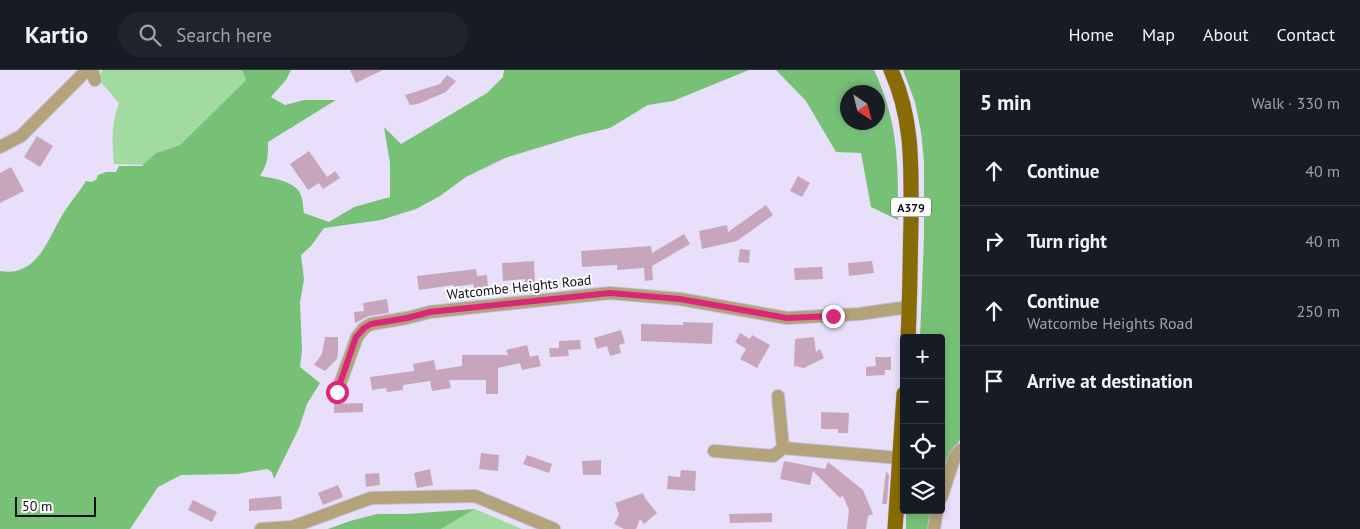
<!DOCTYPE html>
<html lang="en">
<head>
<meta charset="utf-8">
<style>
  body { margin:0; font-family:"PT Sans",sans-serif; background:#20242c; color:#f1f3f6 }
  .controls { position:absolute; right:15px; bottom:15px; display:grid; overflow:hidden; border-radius:5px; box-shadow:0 2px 8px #0003 }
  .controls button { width:45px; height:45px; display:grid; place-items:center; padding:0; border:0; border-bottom:1px solid #363941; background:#171b24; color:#f1f3f6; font:25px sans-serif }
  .compass { position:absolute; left:840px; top:15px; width:45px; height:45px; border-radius:50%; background:#171b24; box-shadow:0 2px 8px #0003; rotate:145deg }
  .scale { position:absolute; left:15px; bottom:12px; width:81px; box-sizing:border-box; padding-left:5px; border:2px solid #110d18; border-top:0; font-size:14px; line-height:18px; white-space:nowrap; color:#110d18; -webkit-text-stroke:4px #fff; paint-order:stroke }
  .stop { position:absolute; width:15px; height:15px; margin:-11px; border:4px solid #db2777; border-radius:50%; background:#fff }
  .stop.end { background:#db2777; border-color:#fff; box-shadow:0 1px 5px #0008 }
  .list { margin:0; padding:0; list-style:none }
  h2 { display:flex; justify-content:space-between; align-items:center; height:65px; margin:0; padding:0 20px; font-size:21px }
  h2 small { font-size:16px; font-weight:400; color:#9ea1a6 }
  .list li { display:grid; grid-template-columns:32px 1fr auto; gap:15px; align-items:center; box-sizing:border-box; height:70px; padding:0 20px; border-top:1px solid #363941 }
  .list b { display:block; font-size:19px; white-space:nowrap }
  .list p { margin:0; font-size:16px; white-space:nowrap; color:#9ea1a6 }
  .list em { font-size:16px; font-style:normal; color:#9ea1a6 }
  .icon { flex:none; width:28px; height:28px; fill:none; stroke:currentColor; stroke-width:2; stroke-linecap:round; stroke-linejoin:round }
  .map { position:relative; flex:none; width:960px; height:459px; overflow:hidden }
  header { display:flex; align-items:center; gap:30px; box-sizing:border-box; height:70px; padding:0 25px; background:#171b24; border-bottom:1px solid #363941 }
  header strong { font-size:24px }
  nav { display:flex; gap:28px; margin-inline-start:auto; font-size:18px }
  .search { width:350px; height:45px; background:#20242c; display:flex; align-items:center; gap:12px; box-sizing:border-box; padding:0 18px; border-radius:28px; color:#9ea1a6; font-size:19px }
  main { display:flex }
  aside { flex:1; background:#171b24 }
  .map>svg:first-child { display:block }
  .green { fill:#a1db9f }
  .forest { fill:#77c177; fill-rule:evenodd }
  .building { fill:#c7a6bb }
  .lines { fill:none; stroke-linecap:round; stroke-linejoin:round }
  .minor-casing { stroke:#c6bdd7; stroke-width:14 }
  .major-casing { stroke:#c6bdd7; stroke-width:16 }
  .minor { stroke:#b2a37b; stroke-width:12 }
  .major { stroke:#876b04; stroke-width:15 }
  .route { stroke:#db2777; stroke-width:6 }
  .labels { text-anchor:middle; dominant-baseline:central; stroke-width:4; stroke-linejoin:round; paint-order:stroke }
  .shield { fill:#fff; stroke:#58565d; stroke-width:1 }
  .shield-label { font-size:12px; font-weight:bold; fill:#110d18 }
  .street-label { font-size:14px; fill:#110d18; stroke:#fff }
</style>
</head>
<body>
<header>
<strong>Kartio</strong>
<div class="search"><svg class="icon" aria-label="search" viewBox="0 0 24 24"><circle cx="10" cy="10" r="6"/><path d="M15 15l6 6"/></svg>Search here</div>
<nav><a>Home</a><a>Map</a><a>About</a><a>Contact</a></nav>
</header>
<main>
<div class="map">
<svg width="960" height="459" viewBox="0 0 960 459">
  <rect width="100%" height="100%" fill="#e8dffb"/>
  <g class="green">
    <path d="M 102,0 L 242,0 L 246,10 L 180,75 L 156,83 L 145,95 L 114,94 C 112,70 111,56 119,33 L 99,10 Z"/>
    <polygon points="475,439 522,459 441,459"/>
  </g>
  <g class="forest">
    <path d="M 242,0 L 291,0 L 286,10 L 271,27 L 285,35 L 304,30 L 336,30 L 268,72 C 268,87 268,93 260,106 C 272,108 294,111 300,123 C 303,129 303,137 304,143 L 329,152 L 354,137 L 390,127 L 390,93 L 384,57 L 401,74 L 487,23 L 503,7 L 504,0 L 749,0 L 673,31 L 648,35 L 610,58 L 580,65 L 505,88 L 466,107 L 440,126 L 416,139 L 381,150 L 324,158 L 311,176 L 301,185 L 304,209 L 300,232 L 302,281 L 300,297 L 320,313 L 307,334 L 299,358 L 274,409 L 272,402 L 267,399 L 237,404 L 181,405 L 158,417 L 130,459 L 0,459 L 0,201 C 35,207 46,174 60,149 C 67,136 78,124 86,111 L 91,112 L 96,110 L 98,105 L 106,102 L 116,102 L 119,96 L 142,96 L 156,83 L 180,75 L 246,10 Z"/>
    <path d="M 776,0 L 874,0 C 878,7 880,15 883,22 C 899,65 898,105 898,150 L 871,137 L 861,83 L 836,82 L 806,31 ZM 878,22 L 878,52 L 848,52 L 848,22 Z"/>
    <polygon points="903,0 960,0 960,370 948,388 941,402 941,268 920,268 924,167 924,92 921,62 915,32"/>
    <polygon points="475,439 441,459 328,459 350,451 377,444 407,444"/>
    <polygon points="906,440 932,440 928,459 906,459"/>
  </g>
  <g class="building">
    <polygon points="350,0 383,0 356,13"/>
    <polygon points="447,5 456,11 446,22 418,34 410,35 405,25 440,14"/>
    <polygon points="37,66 53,76 40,97 24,87"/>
    <polygon points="309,81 327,107 335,101 340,108 323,119 319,113 308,120 290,94"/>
    <polygon points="11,97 24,121 0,133 0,103"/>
    <polygon points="798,106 810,113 802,127 790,121"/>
    <polygon points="766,135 773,145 737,171 702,179 699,161 727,155 728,162"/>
    <polygon points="684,164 690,174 652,196 653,210 645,211 644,198 617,200 617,195 582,197 581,181 651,176 652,183"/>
    <polygon points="740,179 750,180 749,193 738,192"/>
    <polygon points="534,191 535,216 525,217 525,209 503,211 502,193"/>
    <polygon points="872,191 874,203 849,206 848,193"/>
    <polygon points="822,197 823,209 795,210 794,198"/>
    <polygon points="476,199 477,206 487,205 488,217 474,219 473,214 454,217 454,215 419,220 417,206"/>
    <polygon points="387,229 389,243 369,246 355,253 354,242 364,241 363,233"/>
    <polygon points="683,252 713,253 712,274 641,271 641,254 683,255"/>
    <polygon points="621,260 625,273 619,275 621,283 610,286 607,276 597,279 594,268"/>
    <polygon points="740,263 750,269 752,265 770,275 757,298 740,289 746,279 735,272"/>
    <polygon points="325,267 338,267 338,282 337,289 325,301 314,295 322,284"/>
    <polygon points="814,267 816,282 820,279 824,288 804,298 794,296 795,269"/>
    <polygon points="580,270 581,279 568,280 569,286 550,287 549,278 559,278 559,271"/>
    <polygon points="527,275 530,287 538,285 541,296 522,300 520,293 498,298 498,324 486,324 486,310 449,310 451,318 432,321 430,311 403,315 403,320 387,322 386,318 372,320 370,307 414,301 413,294 434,290 436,300 462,296 462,285 508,285 506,280"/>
    <polygon points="875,287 891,287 891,300 885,300 885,305 866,306 866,297 876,296"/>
    <polygon points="363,333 363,342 334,343 334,334"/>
    <polygon points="821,342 849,343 848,363 838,363 838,359 821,359"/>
    <polygon points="481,383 499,385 498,401 479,399"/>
    <polygon points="527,385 552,394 549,403 523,394"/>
    <polygon points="601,390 601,405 583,405 582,391"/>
    <polygon points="784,391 825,399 828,392 863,420 873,444 868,446 866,459 847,459 849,440 843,426 840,428 813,401 810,415 780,409"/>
    <polygon points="430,399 433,415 417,418 414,403"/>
    <polygon points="681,400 696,401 695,421 667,419 668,406 680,407"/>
    <polygon points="886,401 889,405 887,434 882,434"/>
    <polygon points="379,403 380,415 366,417 365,404"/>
    <polygon points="338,415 343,427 323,435 318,423"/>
    <polygon points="643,423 645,428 657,443 644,454 640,449 636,459 624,459 614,454 619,444 615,433"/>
    <polygon points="281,426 282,439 249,441 249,429"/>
    <polygon points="193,430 217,442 212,452 188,440"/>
    <polygon points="772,443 772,452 730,453 729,444"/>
  </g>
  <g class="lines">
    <g class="minor-casing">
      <g id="minor">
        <polyline points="92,0 95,10"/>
        <polyline points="0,77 21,66 87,0"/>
        <polyline points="337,322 357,267 364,258 371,254 407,248 430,242 610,223 680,229 787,248 859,244 909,237"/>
        <polyline points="778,326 783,378"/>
        <polyline points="714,381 773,386 783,378 899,388"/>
        <polyline points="941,428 955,386 960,380"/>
        <polyline points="261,459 292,457 371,428 475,426 554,459"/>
        <polyline points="934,459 937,440"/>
      </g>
    </g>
    <g class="major-casing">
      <g id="major">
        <path d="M 891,0 C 914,51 911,99 911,153 C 910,191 910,230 908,268"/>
        <polyline points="895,459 904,324"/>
      </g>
    </g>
    <use href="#minor" class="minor"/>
    <use href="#major" class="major"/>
  </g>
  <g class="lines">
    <polyline class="route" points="337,322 356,267 364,258 371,254 407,248 430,242 610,223 680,229 787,248 833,246"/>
  </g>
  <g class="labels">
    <rect class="shield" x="891" y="127.5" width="40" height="19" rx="4"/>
    <g class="shield-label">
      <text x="911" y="137">A379</text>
    </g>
    <g class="street-label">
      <text transform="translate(519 217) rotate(-6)">Watcombe Heights Road</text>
    </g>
  </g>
</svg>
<div class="controls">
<button>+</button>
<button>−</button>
<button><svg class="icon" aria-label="locate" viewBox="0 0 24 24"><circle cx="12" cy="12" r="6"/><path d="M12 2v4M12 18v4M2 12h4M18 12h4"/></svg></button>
<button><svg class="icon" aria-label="layers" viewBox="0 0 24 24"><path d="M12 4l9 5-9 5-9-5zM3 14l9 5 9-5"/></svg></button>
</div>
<svg class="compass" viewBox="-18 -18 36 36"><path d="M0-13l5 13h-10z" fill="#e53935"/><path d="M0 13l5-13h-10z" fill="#9ea1a6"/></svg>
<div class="scale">50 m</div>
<div class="stop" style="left:337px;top:322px"></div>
<div class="stop end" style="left:833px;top:246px"></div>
</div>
<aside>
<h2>5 min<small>Walk · 330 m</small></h2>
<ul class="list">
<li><svg class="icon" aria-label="ahead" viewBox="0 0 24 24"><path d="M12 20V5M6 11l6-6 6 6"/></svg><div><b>Continue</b></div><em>40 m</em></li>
<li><svg class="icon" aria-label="right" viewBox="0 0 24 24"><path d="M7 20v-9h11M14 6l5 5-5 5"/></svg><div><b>Turn right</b></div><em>40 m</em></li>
<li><svg class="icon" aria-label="ahead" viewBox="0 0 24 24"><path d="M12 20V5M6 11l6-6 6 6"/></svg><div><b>Continue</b><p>Watcombe Heights Road</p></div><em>250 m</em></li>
<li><svg class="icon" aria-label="arrive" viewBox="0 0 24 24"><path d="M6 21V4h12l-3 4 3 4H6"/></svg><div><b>Arrive at destination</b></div></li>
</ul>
</aside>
</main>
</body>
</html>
